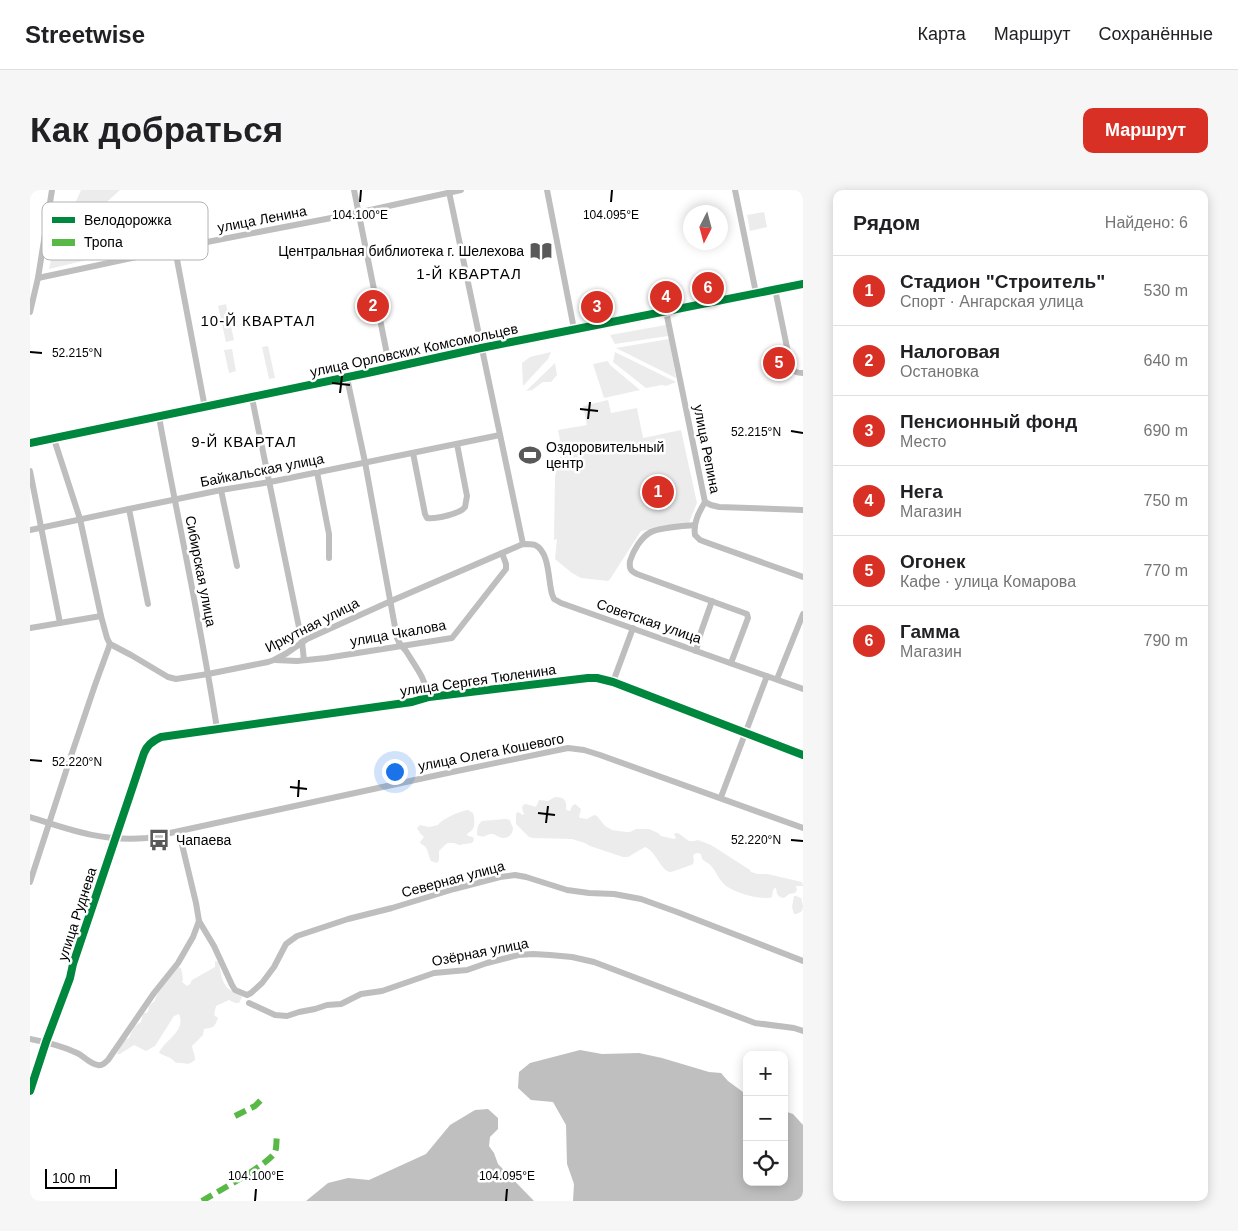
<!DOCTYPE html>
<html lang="ru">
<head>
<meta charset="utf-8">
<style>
  body { margin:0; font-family:Arial,sans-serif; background:#f6f6f6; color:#202124 }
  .controls { position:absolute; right:15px; bottom:15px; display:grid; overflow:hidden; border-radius:10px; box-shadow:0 2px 12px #0003 }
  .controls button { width:45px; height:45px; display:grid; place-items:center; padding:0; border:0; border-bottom:1px solid #e0e0e0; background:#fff; color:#202124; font:25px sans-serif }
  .compass { position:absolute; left:653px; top:15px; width:45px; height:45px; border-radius:50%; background:#fff; box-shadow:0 2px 12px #0003; rotate:186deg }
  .scale { position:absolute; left:15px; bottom:12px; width:72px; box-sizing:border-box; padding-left:5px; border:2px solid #000; border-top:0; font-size:14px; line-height:18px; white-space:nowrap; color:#000; -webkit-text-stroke:4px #fff; paint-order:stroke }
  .you { position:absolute; left:364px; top:581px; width:18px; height:18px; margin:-12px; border:4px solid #fff; border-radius:50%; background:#1a73e8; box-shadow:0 0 0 8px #1a73e833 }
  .badge { display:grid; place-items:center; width:32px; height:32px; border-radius:50%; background:#d93025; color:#fff; font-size:16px; font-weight:700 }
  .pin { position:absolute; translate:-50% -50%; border:2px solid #fff; box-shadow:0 1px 5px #0006 }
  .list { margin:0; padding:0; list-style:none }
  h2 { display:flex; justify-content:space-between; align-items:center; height:65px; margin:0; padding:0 20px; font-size:21px }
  h2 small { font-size:16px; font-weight:400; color:#757577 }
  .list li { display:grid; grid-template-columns:32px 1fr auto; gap:15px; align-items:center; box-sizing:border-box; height:70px; padding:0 20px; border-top:1px solid #e0e0e0 }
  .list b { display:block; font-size:19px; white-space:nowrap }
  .list p { margin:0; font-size:16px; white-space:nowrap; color:#757577 }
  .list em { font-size:16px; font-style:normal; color:#757577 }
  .icon { flex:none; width:28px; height:28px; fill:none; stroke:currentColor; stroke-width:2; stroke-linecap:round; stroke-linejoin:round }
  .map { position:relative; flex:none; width:773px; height:1011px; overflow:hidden; border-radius:10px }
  header { display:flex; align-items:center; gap:30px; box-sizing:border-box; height:70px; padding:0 25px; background:#fff; border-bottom:1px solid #e0e0e0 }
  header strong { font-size:24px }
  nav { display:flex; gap:28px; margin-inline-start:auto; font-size:18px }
  .intro { display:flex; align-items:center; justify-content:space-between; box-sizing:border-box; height:120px; padding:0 30px }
  h1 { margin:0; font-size:35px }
  .button { padding:12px 22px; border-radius:10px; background:#d93025; color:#fff; font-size:18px; font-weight:700 }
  main { display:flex; gap:30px; padding:0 30px }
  aside { flex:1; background:#fff; border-radius:10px; box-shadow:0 2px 12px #0003 }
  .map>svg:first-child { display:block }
  .green { fill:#ececec }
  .water { fill:#bfbfbf }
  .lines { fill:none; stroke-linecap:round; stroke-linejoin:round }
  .minor { stroke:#bebebe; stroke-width:6 }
  .quiet { stroke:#58b947; stroke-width:6; stroke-dasharray:12 6; stroke-linecap:butt }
  .cycleway-casing { stroke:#fff; stroke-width:11 }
  .cycleway { stroke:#00873e; stroke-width:8 }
  .ticks { fill:none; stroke:#000; stroke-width:2 }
  .labels { text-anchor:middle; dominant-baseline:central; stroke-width:5; stroke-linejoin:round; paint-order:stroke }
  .street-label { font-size:14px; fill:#000; stroke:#fff }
  .poi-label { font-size:14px; fill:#000; stroke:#fff; text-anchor:start }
  .neighbourhood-label { font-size:15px; letter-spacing:1px; fill:#000; stroke:#fff }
  .key { fill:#fff; stroke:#b2b2b2; stroke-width:1 }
  .key-label { font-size:14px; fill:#000 }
  .ticks-label { font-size:12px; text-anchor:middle; fill:#000; stroke:#fff; stroke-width:5; stroke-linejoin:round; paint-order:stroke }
</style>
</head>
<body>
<header>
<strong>Streetwise</strong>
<nav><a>Карта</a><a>Маршрут</a><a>Сохранённые</a></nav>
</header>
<div class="intro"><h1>Как добраться</h1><a class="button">Маршрут</a></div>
<main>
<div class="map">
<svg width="773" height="1011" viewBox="0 0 773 1011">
  <rect width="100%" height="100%" fill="#fff"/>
  <g class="green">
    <polygon points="51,0 90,0 60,27 51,46 57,70 19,79 22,66"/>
    <polygon points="734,22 737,37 720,41 717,25"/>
    <polygon points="196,114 204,150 196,152 188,116"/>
    <polygon points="636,135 638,146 585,154 580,145"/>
    <polygon points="639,149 646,188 586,158"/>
    <polygon points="238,156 245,188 239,189 232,157"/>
    <polygon points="202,159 206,181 199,183 194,160"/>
    <polygon points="521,162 518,169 493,196 492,173 500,167"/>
    <polygon points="585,162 646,192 636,196 632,195 616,198 583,172"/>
    <polygon points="578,171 580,175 610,200 574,208 563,174"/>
    <polygon points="525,173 527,185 521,192 513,192 502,200 496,201"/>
    <polygon points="578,210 581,223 607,218 613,248 651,240 667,313 658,335 611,341 580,389 578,391 551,388 542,383 525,369 527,349 524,350 525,286 532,260 528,240 557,235 553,216"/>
    <path d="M 525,607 C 535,607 537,611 536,620 L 540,621 L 542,616 L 545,614 L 551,619 L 549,627 L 550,628 L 557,629 L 564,625 L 567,626 L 575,636 L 582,640 L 596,642 L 600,642 L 606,639 L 619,639 L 628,643 L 631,646 L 644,649 L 646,648 L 644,644 L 646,643 L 648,643 L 659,651 L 664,651 L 668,650 L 681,655 L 720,680 L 721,682 L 728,684 L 737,684 L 772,692 L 773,696 L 766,696 L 767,700 L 765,703 L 759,704 L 754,708 L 750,707 L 747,704 L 746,698 L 745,698 L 743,700 L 742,707 C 732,711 700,702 693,693 C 688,688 686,681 681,676 C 679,673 675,672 672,669 L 671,664 L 668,663 L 664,664 L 663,666 L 664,671 L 663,674 C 659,676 642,682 640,682 C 631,681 626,661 615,657 L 598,667 L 593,667 L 560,656 L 555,653 L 542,649 L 503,648 L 499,647 L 486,634 L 486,624 L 488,622 L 493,625 L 494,624 L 492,618 L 493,615 L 496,614 L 506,617 L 509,610 L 518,611 Z"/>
    <path d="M 438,620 L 443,623 C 445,630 446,640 438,643 L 437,645 L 438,646 L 443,647 L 444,650 L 442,653 L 429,655 L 424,653 L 418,653 L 415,655 L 409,661 L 409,670 L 407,673 L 401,671 C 397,664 399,657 391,654 L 390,652 L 394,647 L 390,643 L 387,638 L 390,635 L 399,637 L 408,635 C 412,629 430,621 438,620 Z"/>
    <path d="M 475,629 L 480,630 C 480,632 483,637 483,638 C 483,646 476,650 469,647 C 466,646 465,644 462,644 C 455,644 456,649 447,645 C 447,640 447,635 452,631 Z"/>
    <polygon points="764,706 766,706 771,708 773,716 772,721 767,724 764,724 762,717"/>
    <path d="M 185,771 L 189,772 C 191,783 191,795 202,801 C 206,804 209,803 212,807 L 209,813 L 205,813 L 199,810 L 186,816 L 184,825 L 188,828 C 184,839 183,837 174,839 L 173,845 L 162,856 C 163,862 165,864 165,870 C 157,877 155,872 146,873 C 140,866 136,867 129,863 C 135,849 156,842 149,824 L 144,826 L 125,856 L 116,861 L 104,855 L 90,864 L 87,864 L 92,851 L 99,848 C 103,840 102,837 111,832 L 113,824 L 118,822 L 119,816 L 125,810 L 128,801 L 148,777 L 151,778 L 153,789 L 152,792 L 157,796 L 160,794 L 162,790 L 185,777 Z"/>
  </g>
  <g class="water">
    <polygon points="550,860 572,864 609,863 632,868 679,882 691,883 698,891 717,905 717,992 754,992 754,921 763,924 773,935 773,1011 543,1011 544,994 537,974 536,935 523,912 501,910 488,898 489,882 500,873"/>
    <polygon points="458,919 468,928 468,939 460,947 459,956 464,963 468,974 504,1011 276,1011 298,993 318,988 339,990 396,964 420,935 445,920"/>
  </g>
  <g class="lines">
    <g class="minor">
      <polyline points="324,0 360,179"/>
      <polyline points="517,0 544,139"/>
      <polyline points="705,0 726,103"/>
      <polyline points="419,2 493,354"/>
      <polyline points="145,59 175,218"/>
      <polyline points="8,88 177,52 322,24 431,0"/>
      <path d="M 745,99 L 761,177 C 764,182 767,183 773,183"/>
      <path d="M 636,121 L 675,312 C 669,322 663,333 665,345 L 670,350 L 678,353 L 773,387"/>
      <polyline points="0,122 8,88 22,0"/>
      <path d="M 317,188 L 335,272 L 367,448 C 369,454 372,456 376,461 C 386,477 395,488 399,507"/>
      <polyline points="222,208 272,452 274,470"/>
      <path d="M 129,227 C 148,331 171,434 187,539"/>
      <polyline points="24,249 50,329 71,426 77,448 80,454"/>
      <polyline points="0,253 342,182 451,158 773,94"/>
      <path d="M 383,263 L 395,324 L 397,328 C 406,329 430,324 435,317 L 437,306 L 427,254"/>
      <polyline points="0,281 30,433"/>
      <polyline points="287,282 299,344 299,368"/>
      <polyline points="191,300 207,376"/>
      <polyline points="675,312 681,315 689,317 773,320"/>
      <polyline points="99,319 118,414"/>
      <path d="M 665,335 C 653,336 631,337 621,342 C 611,347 603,361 600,371 C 599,378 600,381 607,384 L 717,424 L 718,428 L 701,473"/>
      <polyline points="0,340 99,319 191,300 240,292 470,245"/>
      <polyline points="0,438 71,426"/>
      <path d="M 80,454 L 101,465 L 138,487 L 146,489 L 178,484 L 238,472 L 244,470 L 257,463 L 277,449 L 361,411 L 493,354 C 497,354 501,354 505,355 C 520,362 518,391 522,404 L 524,409 L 531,413 L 773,499"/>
      <polyline points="666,461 671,442 682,411"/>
      <polyline points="245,470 267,471 296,468 422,448 476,379 476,374 472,363"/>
      <polyline points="747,489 773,424"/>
      <polyline points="583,492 603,438"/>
      <polyline points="691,607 737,486"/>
      <path d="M 0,627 C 40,640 73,652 117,648 L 408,585 L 538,558 L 554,560 L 570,565 L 773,638"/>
      <polyline points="0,692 40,569 65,495 80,454"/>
      <polyline points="169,731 184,756 202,795 205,800 217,805 221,803 232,793 244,777 256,754 267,746 318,729 362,718 424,699 470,687 485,685 496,687 537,700 559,703 584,704 611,709 647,722 773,771"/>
      <polyline points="219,813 245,825 257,826 269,822 285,819 297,815 311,814 331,804 352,801 404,783 437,780 457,773 488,765 503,764 520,765 542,767 564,772 725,833 764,838 773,841"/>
      <path d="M 0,849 C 16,852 32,856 47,863 C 54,866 60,874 68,875 C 72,876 75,873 78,870 L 124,803 L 148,773 L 163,747 L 169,731 L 166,713 L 149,642"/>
      <path d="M 0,901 L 16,852 L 40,788 L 43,774 L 101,602 L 114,563 C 117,555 124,550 131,547 L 382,512 L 399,507 L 558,488 L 567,488 L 583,492 L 773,565"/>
    </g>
    <g class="quiet">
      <polyline points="205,926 225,916 232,909"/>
      <path d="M 172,1011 C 185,1003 241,973 245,962 C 247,957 246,951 247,946"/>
    </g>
    <g class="cycleway-casing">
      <g id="cycleway">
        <polyline points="0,253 342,182 451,158 773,94"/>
        <path d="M 0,901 L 16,852 L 40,788 L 43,774 L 101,602 L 114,563 C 117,555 124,550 131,547 L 382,512 L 399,507 L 558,488 L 567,488 L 583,492 L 773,565"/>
      </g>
    </g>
    <use href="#cycleway" class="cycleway"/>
  </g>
  <path class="ticks" d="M 330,12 L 331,0M 581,12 L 582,0M 0,162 L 12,163M 302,193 L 320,195M 310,203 L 312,186M 550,219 L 568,221M 558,229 L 560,212M 761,241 L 773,243M 0,570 L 12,571M 260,597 L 277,599M 268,607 L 269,590M 508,623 L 525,625M 516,633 L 518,616M 761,650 L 773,651M 225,1011 L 226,999M 476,1011 L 477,999"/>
  <defs>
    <g id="library-bare" transform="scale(1.725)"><path d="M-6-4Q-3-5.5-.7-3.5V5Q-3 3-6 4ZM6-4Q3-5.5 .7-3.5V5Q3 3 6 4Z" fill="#595959" stroke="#fff" stroke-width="2.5" paint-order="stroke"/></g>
    <g id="stadium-bare" transform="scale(1.725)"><path d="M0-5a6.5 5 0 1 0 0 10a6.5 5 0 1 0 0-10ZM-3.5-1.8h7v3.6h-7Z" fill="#595959" stroke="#fff" stroke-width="2.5" paint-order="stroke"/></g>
    <g id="bus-bare" transform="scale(1.725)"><path d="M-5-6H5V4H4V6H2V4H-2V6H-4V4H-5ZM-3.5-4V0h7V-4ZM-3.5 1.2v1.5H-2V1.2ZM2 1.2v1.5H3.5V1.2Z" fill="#595959" stroke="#fff" stroke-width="2.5" paint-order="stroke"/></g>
  </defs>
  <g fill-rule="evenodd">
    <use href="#library-bare" x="511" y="61"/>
    <use href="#stadium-bare" x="500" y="265"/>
    <use href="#bus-bare" x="129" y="650"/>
  </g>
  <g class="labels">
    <g class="street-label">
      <text transform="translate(232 29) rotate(-11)">улица Ленина</text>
      <text transform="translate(384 160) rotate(-12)">улица Орловских Комсомольцев</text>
      <text transform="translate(677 259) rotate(79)">улица Репина</text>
      <text transform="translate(232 280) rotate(-11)">Байкальская улица</text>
      <text transform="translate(171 381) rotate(79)">Сибирская улица</text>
      <text transform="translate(619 431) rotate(19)">Советская улица</text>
      <text transform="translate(282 435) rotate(-27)">Иркутная улица</text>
      <text transform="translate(368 443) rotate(-10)">улица Чкалова</text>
      <text transform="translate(448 490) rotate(-8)">улица Сергея Тюленина</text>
      <text transform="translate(461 562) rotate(-11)">улица Олега Кошевого</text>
      <text transform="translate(423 689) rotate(-15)">Северная улица</text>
      <text transform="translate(47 724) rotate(-72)">улица Руднева</text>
      <text transform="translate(450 762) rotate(-11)">Озёрная улица</text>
    </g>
    <g class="poi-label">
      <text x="494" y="61" text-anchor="end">Центральная библиотека г. Шелехова</text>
      <text x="516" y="257">Оздоровительный<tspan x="516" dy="16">центр</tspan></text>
      <text x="146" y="650">Чапаева</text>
    </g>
    <g class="neighbourhood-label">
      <text x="439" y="83">1-Й КВАРТАЛ</text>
      <text x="228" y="130">10-Й КВАРТАЛ</text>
      <text x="214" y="251">9-Й КВАРТАЛ</text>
    </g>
  </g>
  <rect x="12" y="12" width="166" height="58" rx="8" class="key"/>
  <rect x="22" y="27" width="23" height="6" fill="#00873e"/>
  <rect x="22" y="49" width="23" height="7" fill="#58b947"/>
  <g class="key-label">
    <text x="54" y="35">Велодорожка</text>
    <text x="54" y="57">Тропа</text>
  </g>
  <g class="ticks-label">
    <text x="330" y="29">104.100°E</text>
    <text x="581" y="29">104.095°E</text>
    <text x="47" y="167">52.215°N</text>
    <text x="726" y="246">52.215°N</text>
    <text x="47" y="576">52.220°N</text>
    <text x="726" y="654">52.220°N</text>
    <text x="226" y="990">104.100°E</text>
    <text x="477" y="990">104.095°E</text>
  </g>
</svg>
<div class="controls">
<button>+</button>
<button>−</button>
<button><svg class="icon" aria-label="locate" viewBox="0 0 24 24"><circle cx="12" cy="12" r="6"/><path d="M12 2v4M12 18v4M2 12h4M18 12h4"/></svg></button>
</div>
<svg class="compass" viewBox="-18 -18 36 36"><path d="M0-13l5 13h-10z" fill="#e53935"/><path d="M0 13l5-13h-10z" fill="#757577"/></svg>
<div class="scale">100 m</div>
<div class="you"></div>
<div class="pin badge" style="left:628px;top:302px">1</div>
<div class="pin badge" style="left:343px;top:116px">2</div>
<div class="pin badge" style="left:567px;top:117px">3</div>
<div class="pin badge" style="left:636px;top:107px">4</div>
<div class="pin badge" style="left:749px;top:173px">5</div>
<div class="pin badge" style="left:678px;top:98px">6</div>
</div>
<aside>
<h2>Рядом<small>Найдено: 6</small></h2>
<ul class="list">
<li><span class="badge">1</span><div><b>Стадион &quot;Строитель&quot;</b><p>Спорт · Ангарская улица</p></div><em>530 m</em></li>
<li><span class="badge">2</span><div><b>Налоговая</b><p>Остановка</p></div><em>640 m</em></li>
<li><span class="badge">3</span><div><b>Пенсионный фонд</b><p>Место</p></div><em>690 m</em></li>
<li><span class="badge">4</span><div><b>Нега</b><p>Магазин</p></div><em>750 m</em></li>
<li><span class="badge">5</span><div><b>Огонек</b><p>Кафе · улица Комарова</p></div><em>770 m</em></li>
<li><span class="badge">6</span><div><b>Гамма</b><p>Магазин</p></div><em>790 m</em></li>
</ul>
</aside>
</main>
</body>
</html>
